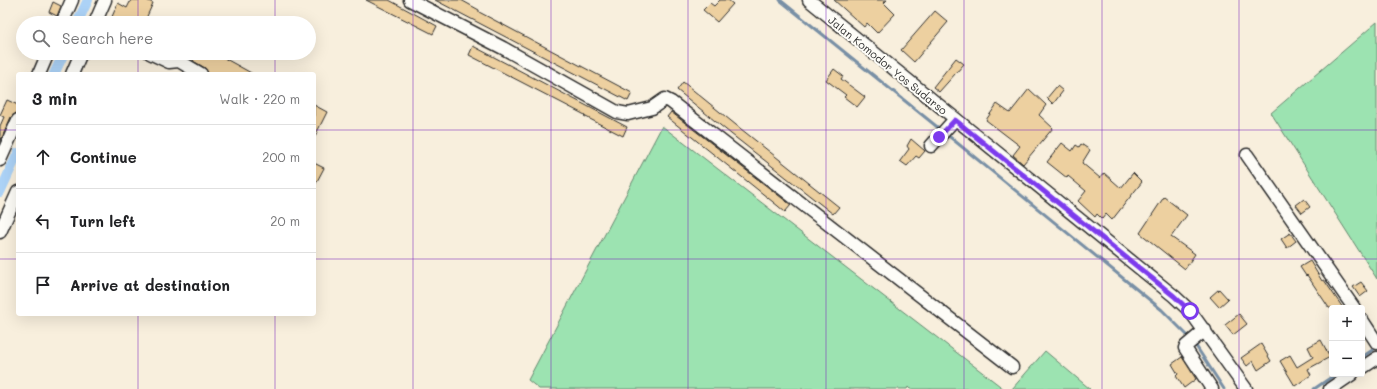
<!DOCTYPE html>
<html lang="en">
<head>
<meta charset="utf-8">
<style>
  body { margin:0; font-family:Mali,sans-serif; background:#f2f2f2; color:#202124 }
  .controls { position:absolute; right:12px; bottom:12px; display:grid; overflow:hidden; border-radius:4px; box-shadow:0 4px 16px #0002 }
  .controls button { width:36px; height:36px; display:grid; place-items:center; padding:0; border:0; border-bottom:1px solid #e0e0e0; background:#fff; color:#202124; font:20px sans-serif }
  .stop { position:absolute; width:12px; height:12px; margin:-9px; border:3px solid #7c3aed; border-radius:50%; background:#fff }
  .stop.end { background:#7c3aed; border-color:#fff; box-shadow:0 1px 4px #0008 }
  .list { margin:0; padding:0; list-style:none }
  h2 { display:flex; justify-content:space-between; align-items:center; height:52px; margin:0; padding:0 16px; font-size:17px }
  h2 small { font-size:13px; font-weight:400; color:#757577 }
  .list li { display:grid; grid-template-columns:26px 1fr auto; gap:12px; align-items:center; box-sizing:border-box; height:64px; padding:0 16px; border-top:1px solid #e0e0e0 }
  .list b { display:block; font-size:15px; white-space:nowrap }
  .list em { font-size:13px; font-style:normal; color:#757577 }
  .icon { flex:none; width:22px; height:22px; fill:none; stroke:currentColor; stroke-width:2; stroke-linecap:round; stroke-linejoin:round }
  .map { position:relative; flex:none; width:1377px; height:389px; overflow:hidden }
  .search { position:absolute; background:#fff; box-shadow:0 4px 16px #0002; left:16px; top:16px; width:300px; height:44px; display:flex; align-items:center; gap:10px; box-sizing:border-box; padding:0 14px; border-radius:22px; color:#757577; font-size:15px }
  .panel { position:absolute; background:#fff; box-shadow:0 4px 16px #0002; left:16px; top:72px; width:300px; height:244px; border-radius:4px }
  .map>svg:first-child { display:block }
  .green { fill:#9ce3b1; stroke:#64876e }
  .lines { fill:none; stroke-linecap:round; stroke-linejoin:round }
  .stream { stroke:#788fa5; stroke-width:3 }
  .canal { stroke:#acd2f6; stroke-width:10 }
  .building { fill:#edd0a0; stroke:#2b2b2b }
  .minor-casing { stroke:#2b2b2b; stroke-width:15 }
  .minor { stroke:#fdfcf7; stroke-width:12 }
  .route { stroke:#7c3aed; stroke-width:5 }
  .grid { fill:none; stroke:#7b2cbf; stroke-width:1; stroke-opacity:0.55 }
  .labels { text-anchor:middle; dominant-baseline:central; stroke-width:4; stroke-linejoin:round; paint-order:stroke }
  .street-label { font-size:11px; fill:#2b2b2b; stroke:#fdfcf7 }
</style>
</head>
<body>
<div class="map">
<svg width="1377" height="389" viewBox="0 0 1377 389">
  <rect width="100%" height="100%" fill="#f8efdd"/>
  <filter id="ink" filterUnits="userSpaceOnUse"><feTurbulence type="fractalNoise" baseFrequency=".025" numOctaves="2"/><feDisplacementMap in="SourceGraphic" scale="8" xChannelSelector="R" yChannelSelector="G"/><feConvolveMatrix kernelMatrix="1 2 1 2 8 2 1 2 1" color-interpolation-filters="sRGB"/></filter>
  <g filter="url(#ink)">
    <g class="green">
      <polygon points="1377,22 1377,279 1271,113"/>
      <polygon points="662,126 1004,389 910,389 908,387 907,389 539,389 528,380"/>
      <polygon points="1045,351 1090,389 1012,389"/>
    </g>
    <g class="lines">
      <g class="stream">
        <polyline points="780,0 941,130"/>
        <polyline points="945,133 1162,310 1191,339"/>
        <polyline points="1194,343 1224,389"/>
        <polyline points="1362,357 1377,347"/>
        <polyline points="1314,389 1336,374"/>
      </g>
      <g class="canal">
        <polyline points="77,23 88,0"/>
        <polyline points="54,74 64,53"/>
        <polyline points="0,192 18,153"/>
      </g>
    </g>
    <g class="building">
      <polygon points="131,0 146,0 153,3 144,23 119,23 111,19 118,3 127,8"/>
      <polygon points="366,0 389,0 437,26 433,34"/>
      <polygon points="435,0 461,0 479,10 479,12 632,93 628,101"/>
      <polygon points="720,0 728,0 733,4 717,22 703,10 710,3 714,6"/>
      <polygon points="834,0 887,0 884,3 895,14 877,33 867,23 864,27"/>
      <polygon points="53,2 61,6 57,16 49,12"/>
      <polygon points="935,11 948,22 914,62 901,50"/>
      <polygon points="473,46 627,127 623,136 584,116 585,115 469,55"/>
      <polygon points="197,53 215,53 253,74 208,74 205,68 193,61"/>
      <polygon points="956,58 964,64 939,92 933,87"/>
      <polygon points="834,69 843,76 841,79 865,97 857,107 844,97 846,95 826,80"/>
      <polygon points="683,82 736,125 839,207 833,214 731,134 677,90"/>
      <polygon points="1057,86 1063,91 1053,104 1047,98"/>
      <polygon points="1029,89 1046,105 1039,115 1053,128 1023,164 1013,155 1020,146 986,120 997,104 1010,113"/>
      <polygon points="7,100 18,105 18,113 11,117 0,142 0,126 4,117 0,115"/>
      <polygon points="314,105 327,112 314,138"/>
      <polygon points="671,112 791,205 785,212 778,206 667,117"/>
      <polygon points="911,139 925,151 919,158 916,156 907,166 900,161 909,149 907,146"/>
      <polygon points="1062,143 1072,151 1076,145 1079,147 1081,144 1090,150 1082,163 1100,178 1104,173 1121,188 1133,173 1142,182 1112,220 1106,214 1102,219 1097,214 1095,217 1078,201 1086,191 1068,176 1067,178 1047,162"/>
      <polygon points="314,163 324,168 314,187"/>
      <polygon points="1164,197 1187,215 1171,237 1195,254 1185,269 1140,233"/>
      <polygon points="1304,199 1310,207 1302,213 1296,205"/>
      <polygon points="1290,233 1296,241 1287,248 1281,239"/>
      <polygon points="1310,261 1322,281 1324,280 1343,308 1329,308 1307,275 1306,276 1300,267"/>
      <polygon points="1361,282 1368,291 1360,297 1353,287"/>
      <polygon points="1219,289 1228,299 1219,307 1210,297"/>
      <polygon points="1239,314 1247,324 1233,335 1225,325"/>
      <polygon points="1321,340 1330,357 1308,369 1311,375 1295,386 1280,361 1290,355 1297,367 1313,357 1308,347"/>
      <polygon points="1261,344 1271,361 1258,370 1253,361 1247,366 1241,358"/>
      <polygon points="1182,357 1196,379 1184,388 1176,376 1178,374 1172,364"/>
    </g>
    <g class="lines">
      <g class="minor-casing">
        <g id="minor">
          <polyline points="410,0 503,48 617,112 628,114 652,108 665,99 671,102 1012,367"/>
          <polyline points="809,0 1174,296 1190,311 1246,389"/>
          <polyline points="62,23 72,0"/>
          <polyline points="95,23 105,0"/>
          <polyline points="150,53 169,62 179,61 201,74"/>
          <polyline points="39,74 48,53"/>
          <polyline points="72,74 81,53"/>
          <polyline points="931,146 955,119"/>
          <polyline points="1247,155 1354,308"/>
          <polyline points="0,160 18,120"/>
          <polyline points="0,232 18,192"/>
          <polyline points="1362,320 1377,343"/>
          <polyline points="1205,330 1186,346 1185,348 1212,389"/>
          <polyline points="1362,368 1377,358"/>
          <polyline points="1330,389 1352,374"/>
        </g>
      </g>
      <use href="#minor" class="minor"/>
    </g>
  </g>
  <g class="lines" filter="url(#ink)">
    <polyline class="route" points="939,137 955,120 1174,296 1190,311"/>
  </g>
  <path class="grid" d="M 138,0 L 138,23M 275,0 L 275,23M 413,0 L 413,389M 551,0 L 551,389M 688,0 L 688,389M 826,0 L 826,389M 964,0 L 964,389M 1102,0 L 1102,389M 1239,0 L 1239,389M 138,53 L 138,74M 275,53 L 275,74M 0,130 L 18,130M 314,130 L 1377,130M 0,259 L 18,259M 314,259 L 1377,259M 138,314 L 138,389M 275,314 L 275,389"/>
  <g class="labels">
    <g class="street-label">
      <text transform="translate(888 65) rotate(39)">Jalan Komodor Yos Sudarso</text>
    </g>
  </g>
</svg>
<div class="controls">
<button>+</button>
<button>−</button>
</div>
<div class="stop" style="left:1190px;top:311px"></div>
<div class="stop end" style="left:939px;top:137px"></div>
<div class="search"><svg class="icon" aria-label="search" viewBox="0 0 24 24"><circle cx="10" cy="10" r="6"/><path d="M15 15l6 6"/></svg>Search here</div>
<section class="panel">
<h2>3 min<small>Walk · 220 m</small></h2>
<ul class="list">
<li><svg class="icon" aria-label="ahead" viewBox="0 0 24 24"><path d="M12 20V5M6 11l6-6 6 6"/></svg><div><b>Continue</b></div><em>200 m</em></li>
<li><svg class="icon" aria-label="left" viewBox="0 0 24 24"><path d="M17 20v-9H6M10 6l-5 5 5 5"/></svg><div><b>Turn left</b></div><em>20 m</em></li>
<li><svg class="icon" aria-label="arrive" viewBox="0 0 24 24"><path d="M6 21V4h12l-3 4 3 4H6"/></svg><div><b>Arrive at destination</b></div></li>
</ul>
</section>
</div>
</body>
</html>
